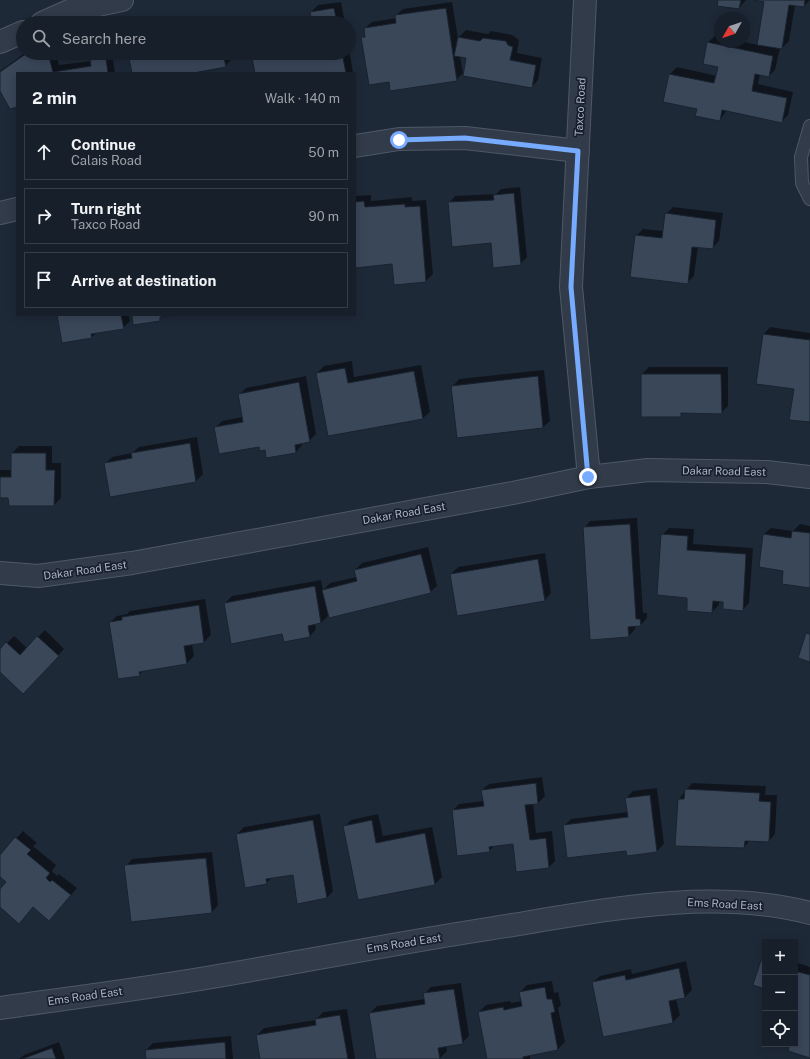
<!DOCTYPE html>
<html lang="en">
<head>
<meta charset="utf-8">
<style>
  body { margin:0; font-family:"Public Sans",sans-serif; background:#232c36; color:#f1f3f6 }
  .controls { position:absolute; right:12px; bottom:12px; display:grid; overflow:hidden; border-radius:0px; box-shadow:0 2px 10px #0003 }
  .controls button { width:36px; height:36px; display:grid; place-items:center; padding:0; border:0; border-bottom:1px solid #353d47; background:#161f2a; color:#f1f3f6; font:20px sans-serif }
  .compass { position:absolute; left:714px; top:12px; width:36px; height:36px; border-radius:50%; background:#161f2a; box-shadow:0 2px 10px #0003; rotate:230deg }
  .stop { position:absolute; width:12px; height:12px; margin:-9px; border:3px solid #77abff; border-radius:50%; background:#fff }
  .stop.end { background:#77abff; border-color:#fff; box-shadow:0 1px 4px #0008 }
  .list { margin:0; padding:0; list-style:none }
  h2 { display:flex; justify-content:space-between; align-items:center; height:52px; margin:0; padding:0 16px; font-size:17px }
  h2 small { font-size:13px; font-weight:400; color:#9ea2a8 }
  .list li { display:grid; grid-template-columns:26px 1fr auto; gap:12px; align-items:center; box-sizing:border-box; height:56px; margin:0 8px 8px; padding:0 8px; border:1px solid #353d47; border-radius:0px }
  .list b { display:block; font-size:15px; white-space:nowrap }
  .list p { margin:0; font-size:13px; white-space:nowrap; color:#9ea2a8 }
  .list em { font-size:13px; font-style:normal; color:#9ea2a8 }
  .icon { flex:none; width:22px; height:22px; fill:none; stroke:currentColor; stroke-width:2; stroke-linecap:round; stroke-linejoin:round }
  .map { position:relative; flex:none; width:810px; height:1059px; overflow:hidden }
  .search { position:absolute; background:#161f2a; box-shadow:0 2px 10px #0003; left:16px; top:16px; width:340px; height:44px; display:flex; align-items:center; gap:10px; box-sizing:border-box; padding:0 14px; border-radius:22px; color:#9ea2a8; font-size:15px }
  .panel { position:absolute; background:#161f2a; box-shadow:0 2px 10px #0003; left:16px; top:72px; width:340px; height:244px; border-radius:0px }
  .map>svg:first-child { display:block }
  .shadow { fill:#0007 }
  .building { fill:#3a4759; stroke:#19222f }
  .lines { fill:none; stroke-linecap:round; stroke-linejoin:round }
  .lane-casing { stroke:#4f5867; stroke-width:14 }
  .street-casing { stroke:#4f5867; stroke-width:24 }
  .lane { stroke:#323b49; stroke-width:12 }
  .street { stroke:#323b49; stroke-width:22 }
  .route { stroke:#77abff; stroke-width:5 }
  .labels { text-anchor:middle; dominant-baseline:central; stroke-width:3.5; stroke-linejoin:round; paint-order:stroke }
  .street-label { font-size:11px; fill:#acb5c6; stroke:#18202d }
</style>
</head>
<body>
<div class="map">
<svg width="810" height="1059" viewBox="0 0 810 1059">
  <rect width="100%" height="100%" fill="#1e2938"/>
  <g class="shadow">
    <polygon points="719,0 746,0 739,8"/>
    <polygon points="759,0 810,0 804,6 795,5 789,41 782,48 780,48 775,70 769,76 760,74 758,84 793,92 788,115 781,122 727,110 720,120 698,109 665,101 670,74 677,67 717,76 719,66 708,42 715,36 720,37 720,42 744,42 758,45 765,1"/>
    <polygon points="341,2 345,23 306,23 313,22 311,12 318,5"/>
    <polygon points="452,2 458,38 466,30 488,34 491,31 512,35 519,40 517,53 542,58 538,80 532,87 467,57 460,56 463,73 456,80 390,81 363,38 366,34 365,28 372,22 397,18 396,15 403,9"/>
    <polygon points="349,48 353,73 256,73 252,53 349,53"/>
    <polygon points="25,53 56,53 59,65 91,61 98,54 112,53 115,73 17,73 17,106 0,88 0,71"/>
    <polygon points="130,53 231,53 232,59 225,66 200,70 201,73 133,73"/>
    <polygon points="520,187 527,257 520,264 491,242 449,203 455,196 496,194 501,189"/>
    <polygon points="371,195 371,201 412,197 412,201 426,200 433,274 426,281 395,283 393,263 355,267 355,196"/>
    <polygon points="673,207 723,213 719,241 712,248 698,246 694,276 687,283 636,236 643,229 664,231 666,214"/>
    <polygon points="58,315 129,315 130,321 123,328 97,332 92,337 63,342"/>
    <polygon points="770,327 810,333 810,421 795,388 764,334"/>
    <polygon points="352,361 354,377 421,365 430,412 423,418 328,435 317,373 324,366"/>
    <polygon points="649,367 728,367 728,406 721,413 684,412 680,416 642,374"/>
    <polygon points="544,370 550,421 543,427 453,386 459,379"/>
    <polygon points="306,376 316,434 309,441 302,443 302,445 296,452 266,449 215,428 222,421 243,417 239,395 246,388"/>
    <polygon points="197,437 203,474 196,481 111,496 105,464 112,457 132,453 139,447"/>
    <polygon points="19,446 52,446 52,463 61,463 61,498 54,505 0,497 0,470 12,470 12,453"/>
    <polygon points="637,518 643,613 647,613 647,618 641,625 635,625 635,629 629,636 584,528 590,521"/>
    <polygon points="800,524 810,526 810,587 764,534 771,528 793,531"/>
    <polygon points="669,528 694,529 693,544 753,548 749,603 742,610 724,601 719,600 719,605 712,612 688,597 662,535"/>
    <polygon points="428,547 437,586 430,592 329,615 321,623 315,624 316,629 310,636 283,633 225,603 232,596 321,580 323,590 330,583 357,577 355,570 362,563"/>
    <polygon points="545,553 551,593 545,600 451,574 458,567"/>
    <polygon points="205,599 211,635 204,642 192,644 194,656 187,663 144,670 139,675 110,622 117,616 127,614 130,611"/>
    <polygon points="45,630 64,649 30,686 0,670 0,650 14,636 27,648"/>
    <polygon points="542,777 545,796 538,803 533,803 536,833 552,831 555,861 549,867 514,843 495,845 489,851 453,810 459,804 484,801 482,790 489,784"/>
    <polygon points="692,783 766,786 765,795 777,795 775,834 769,841 751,840 744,847 679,799"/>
    <polygon points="657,788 664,844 657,851 628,855 627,850 564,826 571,819 628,812 626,798 633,791"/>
    <polygon points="320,814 333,891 327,898 294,873 273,877 266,883 237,834 244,827"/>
    <polygon points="378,814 383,836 432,827 442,877 435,884 344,827 351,820"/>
    <polygon points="23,831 37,843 33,846 56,865 52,871 57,876 59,874 77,888 49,920 33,907 0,906 0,891 7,882 0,876 0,856"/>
    <polygon points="212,852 218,905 212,912 126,866 132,859"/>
    <polygon points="686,961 692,990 685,997 676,999 680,1015 673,1022 593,982 600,976 631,969 632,974"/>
    <polygon points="795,962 810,967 810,1057 791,1044 795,1044"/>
    <polygon points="552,981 554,993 558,992 561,1005 558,1008 565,1042 558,1049 530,1054 530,1059 488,1059 479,1012 486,1005 510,1001 511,1003 522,1001 520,992 527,985"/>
    <polygon points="461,983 469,1036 462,1043 446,1045 447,1051 440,1058 377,1059 370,1013 377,1006 425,999 424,994 431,987"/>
    <polygon points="347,1009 355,1059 261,1059 257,1035 264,1028 316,1020 323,1012"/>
    <polygon points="231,1036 233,1059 147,1059 146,1050 153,1043"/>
    <polygon points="59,1042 65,1059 19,1059 24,1055"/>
  </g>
  <g class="building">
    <polygon points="718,0 741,0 739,9 717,6"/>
    <polygon points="753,0 805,0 804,7 789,5 782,49 757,45 764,2"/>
    <polygon points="334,8 337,23 312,23 310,12"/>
    <polygon points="446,8 457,81 390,91 389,82 369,85 361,37 365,37 364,28 396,23 395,15"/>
    <polygon points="458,37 480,41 483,38 506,41 508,45 513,47 510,60 536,65 532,88 463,76 466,58 454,56"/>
    <polygon points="707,42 773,56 769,77 755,74 752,91 787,98 782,123 722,110 720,121 695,116 697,109 663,102 669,74 714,83 718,67 703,64"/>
    <polygon points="27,53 48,53 53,72 91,66 90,60 106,58 108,73 17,73 17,107 10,109 0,91 0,72"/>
    <polygon points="133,53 223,53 226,67 193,73 132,73 128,54"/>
    <polygon points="251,53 342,53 346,73 255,73"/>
    <polygon points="514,193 521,265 493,268 491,243 452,247 448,202 494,200 493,195"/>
    <polygon points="364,201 365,207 405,204 405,207 420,206 426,282 394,285 392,264 355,268 355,202"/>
    <polygon points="665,213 716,220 713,249 692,247 688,284 630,277 635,235 662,238"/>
    <polygon points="57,315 121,315 124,329 91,334 92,338 62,343"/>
    <polygon points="132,315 175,315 160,317 160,321 133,325"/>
    <polygon points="763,334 810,340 810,422 789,420 794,389 756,384"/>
    <polygon points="345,368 348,383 414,371 423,419 328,436 316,373"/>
    <polygon points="641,374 721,374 722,414 681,413 681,417 641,417"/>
    <polygon points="538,376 543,428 457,438 451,386"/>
    <polygon points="299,382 310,442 295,445 296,453 266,458 265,450 260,451 259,447 219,454 214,427 243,422 238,394"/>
    <polygon points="190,443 196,482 110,497 104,463 132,458 131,453"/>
    <polygon points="11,453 46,453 46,470 55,470 54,506 9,506 8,498 0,498 0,477 11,477"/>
    <polygon points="630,524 636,619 640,619 641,626 628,627 629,637 590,640 583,527"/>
    <polygon points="792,531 810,533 810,588 782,584 783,571 759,567 763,534 791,538"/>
    <polygon points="661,534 688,536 687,550 746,554 743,611 723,609 723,602 713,601 712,613 687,611 687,598 657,595"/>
    <polygon points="421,554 431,593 329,618 322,590 357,581 354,570"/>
    <polygon points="538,559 545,601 457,616 450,574"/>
    <polygon points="315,586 321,623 308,626 310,637 284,642 282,634 231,644 224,603"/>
    <polygon points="199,605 204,643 184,646 187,664 139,672 140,676 118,679 109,622 122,620 122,617"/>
    <polygon points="806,633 810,634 810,662 798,658"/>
    <polygon points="37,636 59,656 23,694 0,672 0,649 6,642 20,655"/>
    <polygon points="536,783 538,804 525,805 530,840 546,838 549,868 516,872 513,844 489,847 490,852 457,856 452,810 484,806 481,790"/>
    <polygon points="685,789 760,793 759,801 771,802 769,842 745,841 744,848 675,846 678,799 684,799"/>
    <polygon points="650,795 657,852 627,856 626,851 567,858 563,825 628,817 625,798"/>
    <polygon points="313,820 327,898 297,904 293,875 266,879 267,884 245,888 236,834"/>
    <polygon points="372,820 376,843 425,833 435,885 358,900 343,826"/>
    <polygon points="15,837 31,850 27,854 50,873 46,878 50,882 52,880 71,895 49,921 33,907 19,924 0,907 0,889 6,882 0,877 0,855"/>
    <polygon points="206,858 212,913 131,922 124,865"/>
    <polygon points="761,960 765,961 765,989 753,985"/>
    <polygon points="679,968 685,998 669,1001 673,1023 603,1037 592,982 625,975 626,980"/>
    <polygon points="795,971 810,975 810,1058 788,1051 790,1044 795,1044"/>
    <polygon points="545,987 547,999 552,999 555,1012 551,1013 558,1050 523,1057 523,1059 487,1059 478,1012 503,1007 504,1010 522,1006 519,992"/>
    <polygon points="454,989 463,1044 438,1048 440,1059 376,1059 369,1013 425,1004 423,993"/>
    <polygon points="340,1015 348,1059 260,1059 256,1035 316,1025 315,1019"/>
    <polygon points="225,1042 226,1059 146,1059 145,1050"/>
    <polygon points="52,1048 56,1059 22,1059"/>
  </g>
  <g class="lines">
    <g class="lane-casing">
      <polyline id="lane" points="810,126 801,157 802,183 810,199"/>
    </g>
    <g class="street-casing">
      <g id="street">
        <polyline points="585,0 571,287 589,477"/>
        <polyline points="42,23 69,11 122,0"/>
        <polyline points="0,42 23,32"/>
        <polyline points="355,146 399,139 465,138 578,151"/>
        <polyline points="0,213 17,209"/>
        <polyline points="0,573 38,576 132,563 513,493 589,477 648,470 767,472 810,477"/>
        <path d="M 0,1008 C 71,998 142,989 212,977 C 300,962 387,945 475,931 C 582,915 703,885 810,913"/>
      </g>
    </g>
    <use href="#lane" class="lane"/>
    <use href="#street" class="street"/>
  </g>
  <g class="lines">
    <polyline class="route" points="399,140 465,138 578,151 571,287 588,477"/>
  </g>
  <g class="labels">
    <g class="street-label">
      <text transform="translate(580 107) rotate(-87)">Taxco Road</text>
      <text transform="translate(724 471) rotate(1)">Dakar Road East</text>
      <text transform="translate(404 513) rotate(-10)">Dakar Road East</text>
      <text transform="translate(85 570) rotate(-8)">Dakar Road East</text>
      <text transform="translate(725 904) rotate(3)">Ems Road East</text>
      <text transform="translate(404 943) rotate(-9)">Ems Road East</text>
      <text transform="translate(85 996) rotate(-8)">Ems Road East</text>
    </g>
  </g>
</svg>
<div class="controls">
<button>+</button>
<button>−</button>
<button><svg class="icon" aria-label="locate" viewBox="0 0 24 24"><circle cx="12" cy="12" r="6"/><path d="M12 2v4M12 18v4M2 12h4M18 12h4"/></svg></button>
</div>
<svg class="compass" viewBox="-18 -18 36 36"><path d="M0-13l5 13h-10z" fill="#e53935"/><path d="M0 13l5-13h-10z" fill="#9ea2a8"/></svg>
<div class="stop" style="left:399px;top:140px"></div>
<div class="stop end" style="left:588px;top:477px"></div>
<div class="search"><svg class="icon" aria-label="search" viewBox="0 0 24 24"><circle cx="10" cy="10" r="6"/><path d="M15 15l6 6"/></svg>Search here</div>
<section class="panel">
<h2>2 min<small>Walk · 140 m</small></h2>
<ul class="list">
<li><svg class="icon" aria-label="ahead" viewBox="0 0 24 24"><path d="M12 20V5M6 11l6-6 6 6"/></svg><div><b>Continue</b><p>Calais Road</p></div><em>50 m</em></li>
<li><svg class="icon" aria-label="right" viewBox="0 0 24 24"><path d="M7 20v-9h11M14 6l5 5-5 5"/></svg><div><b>Turn right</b><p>Taxco Road</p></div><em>90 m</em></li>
<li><svg class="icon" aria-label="arrive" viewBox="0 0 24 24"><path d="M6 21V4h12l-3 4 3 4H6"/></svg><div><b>Arrive at destination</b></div></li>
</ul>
</section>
</div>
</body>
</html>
